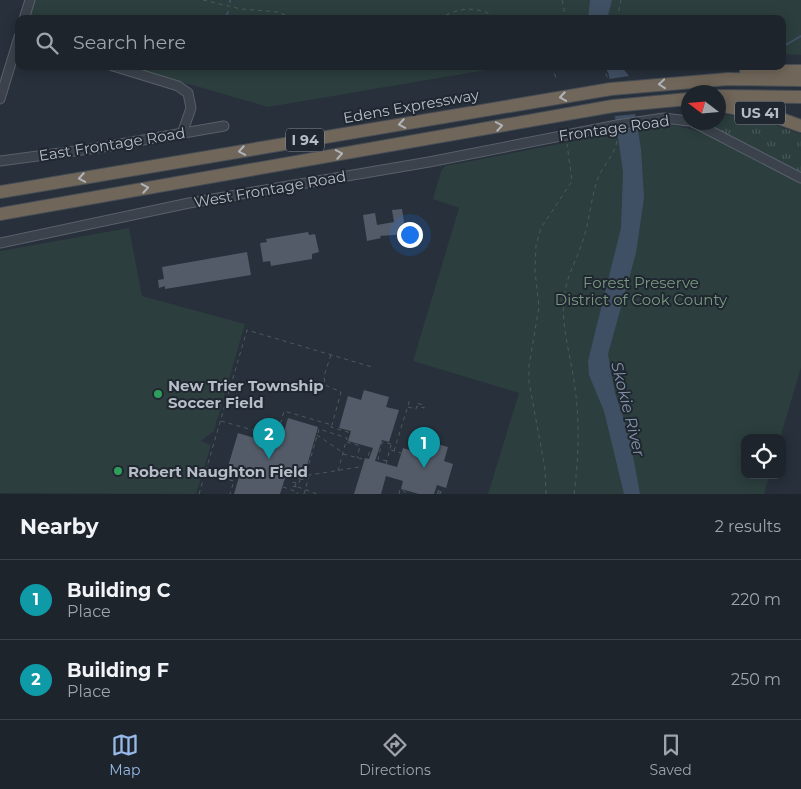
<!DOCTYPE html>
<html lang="en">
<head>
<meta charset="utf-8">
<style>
  body { margin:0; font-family:Montserrat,sans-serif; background:#252c34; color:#f1f3f6 }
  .controls { position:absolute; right:15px; bottom:15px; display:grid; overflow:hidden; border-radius:10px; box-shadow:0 2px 12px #0003 }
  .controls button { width:45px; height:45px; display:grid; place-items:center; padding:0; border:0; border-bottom:1px solid #3b4148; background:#1d242c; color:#f1f3f6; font:25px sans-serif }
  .compass { position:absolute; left:681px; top:85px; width:45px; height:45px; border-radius:50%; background:#1d242c; box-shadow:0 2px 12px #0003; rotate:286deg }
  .you { position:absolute; left:409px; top:234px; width:18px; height:18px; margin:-12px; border:4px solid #fff; border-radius:50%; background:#1a73e8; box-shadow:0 0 0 8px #1a73e833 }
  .badge { display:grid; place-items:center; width:32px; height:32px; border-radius:50%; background:#97b9ea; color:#fff; font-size:16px; font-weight:700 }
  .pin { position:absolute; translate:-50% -41px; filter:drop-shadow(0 1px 2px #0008) }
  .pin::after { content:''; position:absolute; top:26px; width:18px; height:15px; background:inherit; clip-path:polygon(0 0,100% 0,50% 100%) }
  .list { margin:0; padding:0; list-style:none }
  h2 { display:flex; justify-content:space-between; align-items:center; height:65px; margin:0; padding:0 20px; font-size:21px }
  h2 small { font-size:16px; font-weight:400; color:#a0a4a9 }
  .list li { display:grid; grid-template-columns:32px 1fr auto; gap:15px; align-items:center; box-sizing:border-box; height:80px; padding:0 20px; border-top:1px solid #3b4148 }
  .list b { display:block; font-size:19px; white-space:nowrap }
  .list p { margin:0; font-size:16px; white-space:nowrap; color:#a0a4a9 }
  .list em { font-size:16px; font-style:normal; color:#a0a4a9 }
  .icon { flex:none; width:28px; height:28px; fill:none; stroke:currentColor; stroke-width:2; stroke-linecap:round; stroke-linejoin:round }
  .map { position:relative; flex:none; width:801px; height:494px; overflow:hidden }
  .search { position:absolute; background:#1d242c; box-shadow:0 2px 12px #0003; left:15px; right:15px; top:15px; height:55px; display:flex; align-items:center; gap:12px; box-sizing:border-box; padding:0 18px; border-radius:10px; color:#a0a4a9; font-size:19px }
  .sheet { height:225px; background:#1d242c }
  nav { display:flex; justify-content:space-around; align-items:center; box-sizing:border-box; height:70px; border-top:1px solid #3b4148; background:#1d242c; font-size:14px; color:#a0a4a9 }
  nav a { display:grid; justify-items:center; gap:2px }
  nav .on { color:#97b9ea }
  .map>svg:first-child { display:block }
  .grass { fill:url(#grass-tufts) }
  .park { fill:#2c3e3e }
  .water { fill:#405064 }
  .pier { fill:#27303b }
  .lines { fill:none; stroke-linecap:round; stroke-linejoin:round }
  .stream { stroke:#405064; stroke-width:2 }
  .building { fill:#535b68 }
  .minor-casing { stroke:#596069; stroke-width:11 }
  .highway-casing { stroke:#464d56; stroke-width:14 }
  .path { stroke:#4b5b5d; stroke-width:1; stroke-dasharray:4 4; stroke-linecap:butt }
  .minor { stroke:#3b424b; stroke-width:9 }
  .highway { stroke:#706659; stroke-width:12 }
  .path-bridge { stroke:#4b5b5d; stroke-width:1; stroke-dasharray:4 4; stroke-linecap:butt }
  .oneway { stroke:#afb4bb }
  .leisure-dot { fill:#2e9e5b; stroke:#202730; stroke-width:2 }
  .labels { text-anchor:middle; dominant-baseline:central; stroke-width:4; stroke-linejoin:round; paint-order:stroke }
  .shield { fill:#202730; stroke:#899099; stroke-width:1 }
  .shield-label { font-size:14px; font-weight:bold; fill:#b6bdc6 }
  .street-label { font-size:15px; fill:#b6bdc6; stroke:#202730 }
  .park-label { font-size:15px; fill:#78997f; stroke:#202730 }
  .poi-label { font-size:15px; font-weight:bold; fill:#b6bdc6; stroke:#202730; text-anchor:start }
  .water-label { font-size:16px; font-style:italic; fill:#8294aa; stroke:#202730 }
</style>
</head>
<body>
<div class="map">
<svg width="801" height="494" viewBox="0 0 801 494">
  <defs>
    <pattern id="grass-tufts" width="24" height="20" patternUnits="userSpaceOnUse" patternTransform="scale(1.25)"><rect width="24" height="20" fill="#2c3e3e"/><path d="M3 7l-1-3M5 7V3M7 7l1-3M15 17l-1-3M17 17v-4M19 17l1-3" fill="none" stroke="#485858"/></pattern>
  </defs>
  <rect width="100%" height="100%" fill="#27303b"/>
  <polygon class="grass" points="719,113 763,121 801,134 801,173 706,123 718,122"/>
  <g class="park">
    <polygon points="33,0 801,0 801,55 782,54 782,19 28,19"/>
    <polygon points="126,66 510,66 268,107"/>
    <path d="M 663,124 C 713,128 757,163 801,183 L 801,368 L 780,438 L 745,438 L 745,475 L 769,475 L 764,494 L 488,494 L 519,393 L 413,361 L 459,208 L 433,199 L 441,171 L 445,166 Z"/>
    <polygon points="129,228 142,296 245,324 214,431 201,441 211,445 196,494 0,493 0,251"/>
  </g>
  <g class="water">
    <polygon points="590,0 612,0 607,19 588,19"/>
    <polygon points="605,66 621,66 629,76 641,149 644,198 636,253 608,354 615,393 629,435 640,494 624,494 604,411 589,375 588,361 621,228 623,172 609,75"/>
  </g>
  <polygon class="pier" points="629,76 636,114 615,116 609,79"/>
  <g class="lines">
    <g class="stream">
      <polyline points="230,2 230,0"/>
      <polyline points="605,15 619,19"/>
      <polyline points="225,19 228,12"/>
      <polyline points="782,47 801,36"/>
    </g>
  </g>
  <g class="building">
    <polygon points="402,209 406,234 380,236 381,238 367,241 363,215 375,213 377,225 394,222 392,210"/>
    <polygon points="308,232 309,235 315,234 319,252 312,254 312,259 271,266 270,261 263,262 260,243 267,242 266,239"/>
    <polygon points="247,252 251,275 165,289 165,286 159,288 158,280 164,279 162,267"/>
    <polygon points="364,390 389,397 386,407 399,410 389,442 382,440 375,461 397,467 403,448 412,451 416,438 448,447 444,461 453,464 446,488 437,485 434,494 419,494 401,489 403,481 386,476 381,494 354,494 365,458 369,459 373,448 348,441 351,431 339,428 348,396 361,400"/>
    <polygon points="288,418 318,427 303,480 286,475 280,494 234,494 239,477 226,473 238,433 280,446"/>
  </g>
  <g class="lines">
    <g class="minor-casing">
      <g id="minor">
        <polyline points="24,19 30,0"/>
        <polyline points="113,66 178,86 188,93 191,108 182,134"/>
        <polyline points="0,99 19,37"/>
        <polyline points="693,122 801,178"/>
        <polyline points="0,161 97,148 224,126"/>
        <polyline points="0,243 189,203 429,162 617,125 664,118 688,121"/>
      </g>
    </g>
    <g class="highway-casing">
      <g id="highway">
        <polyline points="746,71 801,71"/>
        <polyline points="718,96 801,97"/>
        <polyline points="718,105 773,116 801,126"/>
        <polyline points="0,192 611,89 728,79 801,80"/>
        <polyline points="0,214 613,106 688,99"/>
      </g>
    </g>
    <g class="path">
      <polyline points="203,0 241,9 278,12 295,19"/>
      <polyline points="562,0 566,19"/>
      <polyline points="378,19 393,19"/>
      <path d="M 439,19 C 458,7 479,5 498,19"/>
      <polyline points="617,19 621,0"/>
      <polyline points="552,66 557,81"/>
      <polyline points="603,66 608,79"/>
      <polyline points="331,355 324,376 325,385 341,392 332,425"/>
      <polyline points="408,407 416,409 417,406 424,408 424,405 416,403 417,401"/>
      <polyline points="221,421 277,437 284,411 332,425 331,427 351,433"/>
      <polyline points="317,435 342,452"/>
      <polyline points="347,442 360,446 357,458"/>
      <polyline points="391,450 401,453"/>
      <polyline points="394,451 410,399"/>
      <polyline points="343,454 366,460"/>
      <polyline points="387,461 378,459 382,442 395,445"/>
      <polyline points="386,464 391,445"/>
      <polyline points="338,471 347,438 319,429 306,474 310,475 365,466"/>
      <polyline points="206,474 234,481 230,494"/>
      <polyline points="300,479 298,487 317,494"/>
      <polyline points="296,483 293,482 292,486 297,487"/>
      <polyline points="283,487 298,492 297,494"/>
      <polyline points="199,494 247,330 372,367"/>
      <polyline points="304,494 309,476"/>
      <polyline points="357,494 370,450 379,453"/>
      <polyline points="399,494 400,489 409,494"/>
      <polyline points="437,494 439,488"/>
      <polyline points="439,494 439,487"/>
      <polyline points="440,494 441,491 442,494"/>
      <polyline points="546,494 545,469 529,382 529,366 539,307 535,271 536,245 541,228 572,181 567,144"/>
      <path d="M 574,494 C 579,455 580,420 574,381 C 570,354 561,325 564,298 C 566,276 578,258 584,237 C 590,218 591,197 598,178 C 604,163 619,151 617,134"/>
    </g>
    <use href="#minor" class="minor"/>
    <use href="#highway" class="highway"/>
    <polyline class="path-bridge" points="295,487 296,483"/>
  </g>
  <defs><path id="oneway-chevron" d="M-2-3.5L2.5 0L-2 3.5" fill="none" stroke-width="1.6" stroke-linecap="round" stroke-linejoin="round" transform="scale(1.25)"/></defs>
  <g class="oneway">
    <use href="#oneway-chevron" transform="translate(662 84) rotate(175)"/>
    <use href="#oneway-chevron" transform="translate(563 97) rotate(171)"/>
    <use href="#oneway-chevron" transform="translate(402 124) rotate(170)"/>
    <use href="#oneway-chevron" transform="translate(499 126) rotate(-10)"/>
    <use href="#oneway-chevron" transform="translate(242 151) rotate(170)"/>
    <use href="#oneway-chevron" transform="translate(339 154) rotate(-10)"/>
    <use href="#oneway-chevron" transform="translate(82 178) rotate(170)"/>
    <use href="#oneway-chevron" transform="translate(145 188) rotate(-10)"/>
  </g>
  <g class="leisure-dot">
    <circle cx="158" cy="394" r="5"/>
    <circle cx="118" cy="471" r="5"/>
  </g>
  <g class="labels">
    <g class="shield">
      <rect x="735" y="101.5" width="50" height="23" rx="4"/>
      <rect x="286" y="128.5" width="38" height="23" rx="4"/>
    </g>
    <g class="shield-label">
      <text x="760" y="113">US 41</text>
      <text x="305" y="140">I 94</text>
    </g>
    <g class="street-label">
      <text transform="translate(411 106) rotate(-10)">Edens Expressway</text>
      <text transform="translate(614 128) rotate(-8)">Frontage Road</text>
      <text transform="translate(112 144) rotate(-9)">East Frontage Road</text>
      <text transform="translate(270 189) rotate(-10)">West Frontage Road</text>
    </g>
    <g class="park-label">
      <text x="641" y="282">Forest Preserve<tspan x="641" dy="17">District of Cook County</tspan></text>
    </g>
    <g class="poi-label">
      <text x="168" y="385">New Trier Township<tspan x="168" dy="17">Soccer Field</tspan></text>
      <text x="128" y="471">Robert Naughton Field</text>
    </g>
    <g class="water-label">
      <text transform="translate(628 409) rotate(76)">Skokie River</text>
    </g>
  </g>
</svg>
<div class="controls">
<button><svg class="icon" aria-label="locate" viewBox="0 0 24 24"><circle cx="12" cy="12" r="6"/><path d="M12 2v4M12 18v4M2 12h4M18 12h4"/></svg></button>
</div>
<svg class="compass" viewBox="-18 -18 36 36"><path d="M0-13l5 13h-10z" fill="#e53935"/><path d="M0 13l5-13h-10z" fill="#a0a4a9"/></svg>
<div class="you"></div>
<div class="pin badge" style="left:424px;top:468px;background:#0f9aa8">1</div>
<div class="pin badge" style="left:269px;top:459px;background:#0f9aa8">2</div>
<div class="search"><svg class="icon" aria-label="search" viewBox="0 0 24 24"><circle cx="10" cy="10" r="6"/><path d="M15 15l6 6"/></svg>Search here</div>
</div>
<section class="sheet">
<h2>Nearby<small>2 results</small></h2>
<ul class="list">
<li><span class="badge" style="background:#0f9aa8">1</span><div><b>Building C</b><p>Place</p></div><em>220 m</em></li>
<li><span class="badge" style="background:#0f9aa8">2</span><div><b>Building F</b><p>Place</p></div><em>250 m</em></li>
</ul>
</section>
<nav>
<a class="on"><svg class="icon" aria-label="map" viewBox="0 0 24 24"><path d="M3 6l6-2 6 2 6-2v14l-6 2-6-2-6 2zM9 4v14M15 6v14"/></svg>Map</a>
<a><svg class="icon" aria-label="directions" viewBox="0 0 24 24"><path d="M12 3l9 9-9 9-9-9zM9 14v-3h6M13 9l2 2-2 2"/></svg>Directions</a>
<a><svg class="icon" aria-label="saved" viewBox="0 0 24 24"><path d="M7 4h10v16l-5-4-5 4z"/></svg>Saved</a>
</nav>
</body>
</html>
